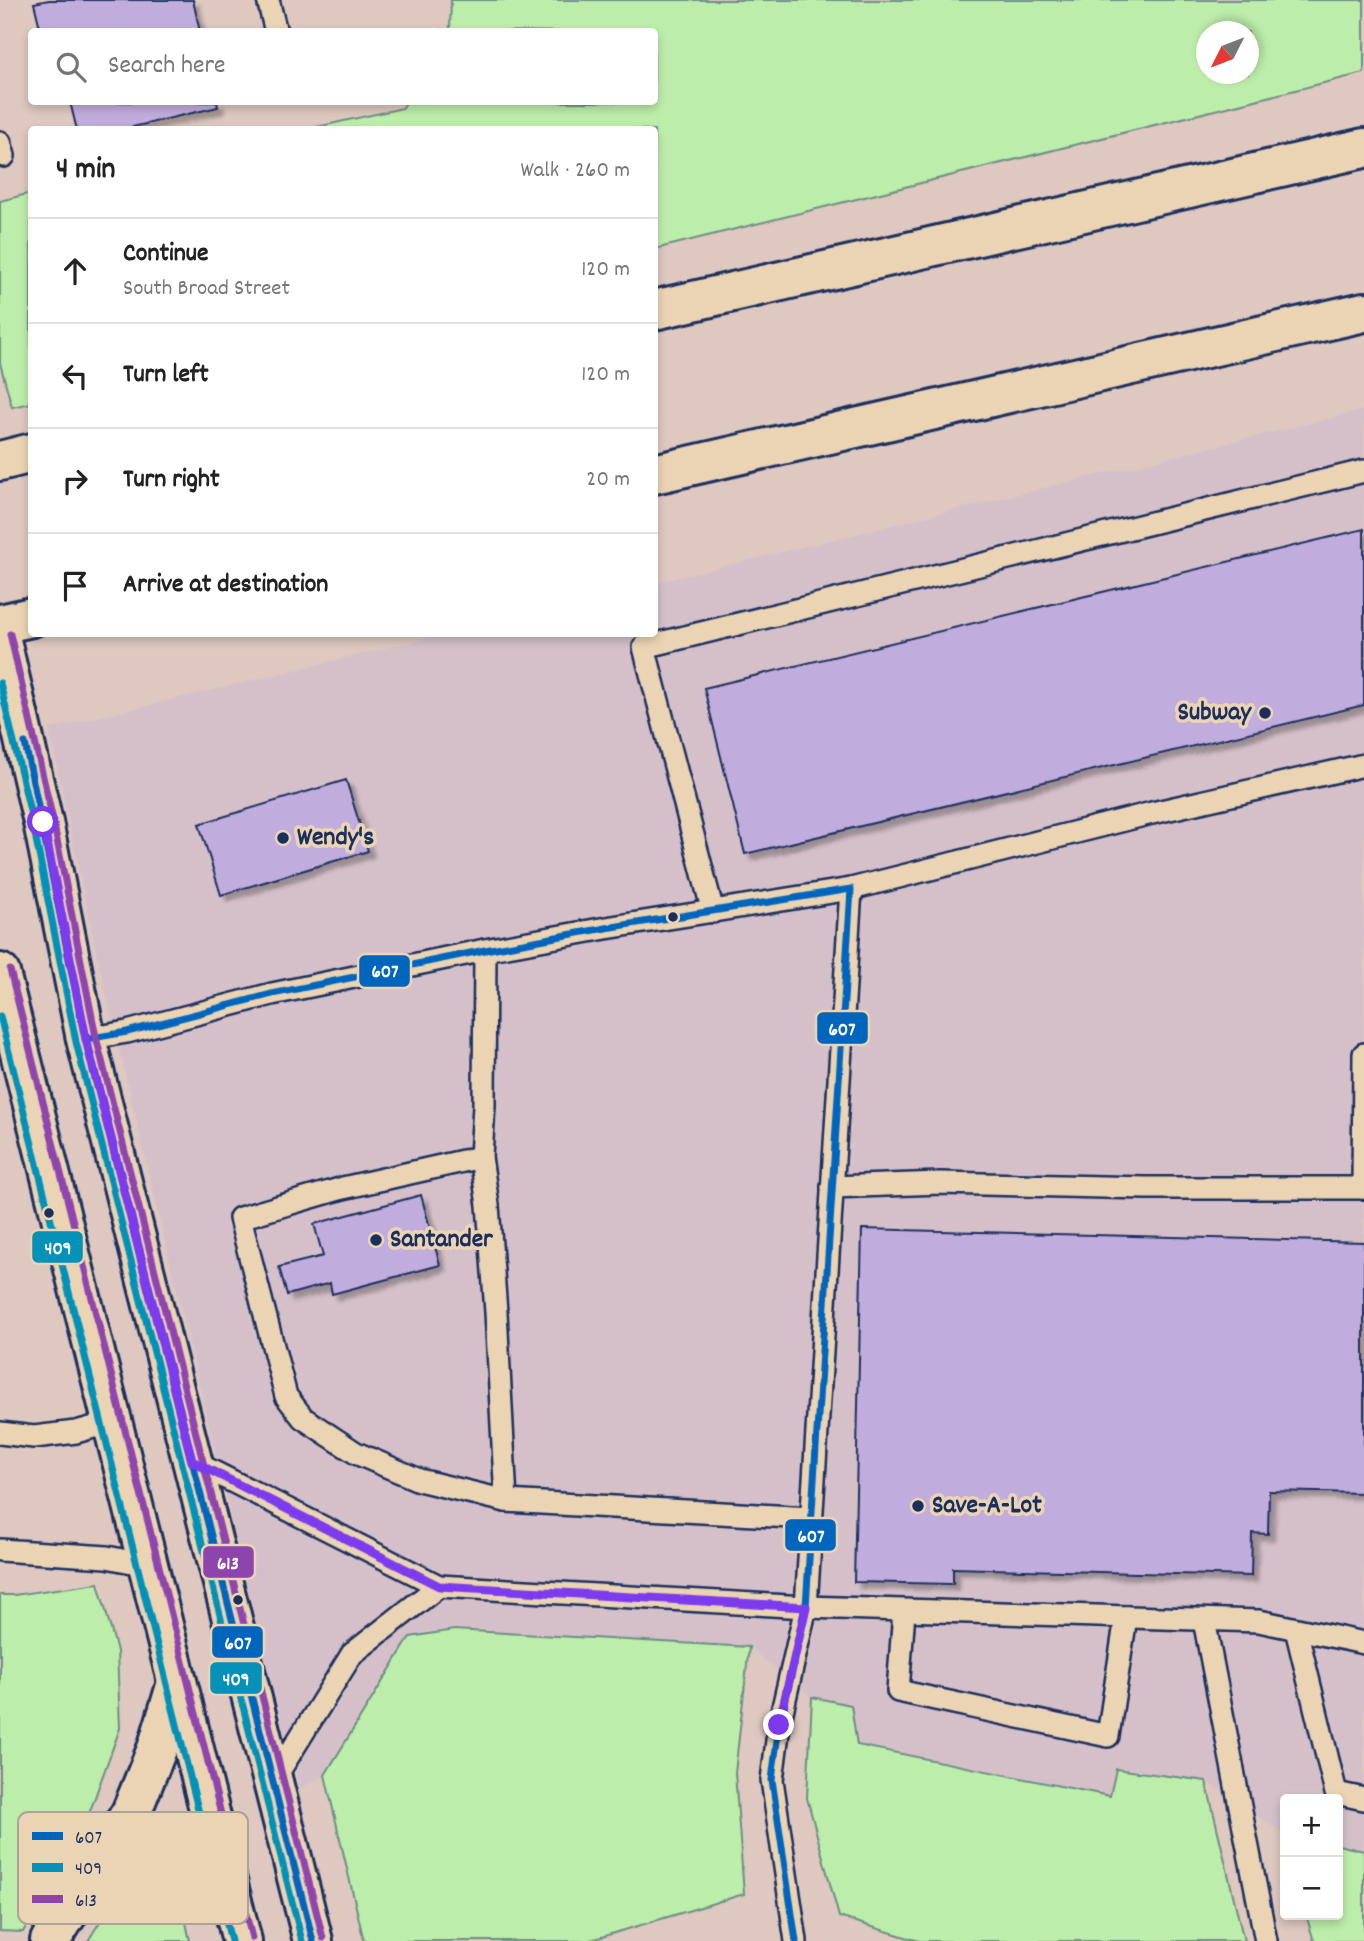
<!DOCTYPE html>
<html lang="en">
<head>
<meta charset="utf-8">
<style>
  body { margin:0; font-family:Dekko,sans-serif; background:#f6f6f6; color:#222 }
  .controls { position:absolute; right:21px; bottom:21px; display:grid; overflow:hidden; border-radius:7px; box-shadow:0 4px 10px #0003 }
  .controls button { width:63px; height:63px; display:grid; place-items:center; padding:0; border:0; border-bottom:2px solid #e0e0e0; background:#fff; color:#222; font:35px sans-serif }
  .compass { position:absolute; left:1196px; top:21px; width:63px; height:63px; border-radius:50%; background:#fff; box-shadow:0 4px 10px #0003; rotate:228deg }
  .stop { position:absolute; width:21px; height:21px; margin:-16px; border:5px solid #7c3aed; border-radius:50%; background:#fff }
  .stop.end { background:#7c3aed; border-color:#fff; box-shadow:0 2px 7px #0008 }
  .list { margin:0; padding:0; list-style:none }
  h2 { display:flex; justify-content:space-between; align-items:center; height:91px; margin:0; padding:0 28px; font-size:30px }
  h2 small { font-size:23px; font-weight:400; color:#767676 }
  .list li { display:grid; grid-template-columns:46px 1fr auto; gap:21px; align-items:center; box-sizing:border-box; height:105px; padding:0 28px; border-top:2px solid #e0e0e0 }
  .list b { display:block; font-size:26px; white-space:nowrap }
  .list p { margin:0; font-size:23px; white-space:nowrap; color:#767676 }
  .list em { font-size:23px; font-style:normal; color:#767676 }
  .icon { flex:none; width:38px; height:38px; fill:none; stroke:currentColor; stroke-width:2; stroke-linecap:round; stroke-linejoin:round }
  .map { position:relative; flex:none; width:1364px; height:1941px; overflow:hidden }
  .search { position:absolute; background:#fff; box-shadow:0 4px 10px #0003; left:28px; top:28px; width:630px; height:77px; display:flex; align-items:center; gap:18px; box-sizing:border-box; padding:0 24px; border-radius:7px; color:#767676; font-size:26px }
  .panel { position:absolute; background:#fff; box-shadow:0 4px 10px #0003; left:28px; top:126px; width:630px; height:511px; border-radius:7px }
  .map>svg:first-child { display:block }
  .built { fill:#d5c0c9 }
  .green { fill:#bdedab; stroke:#6c8e84; stroke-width:2; fill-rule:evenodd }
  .building { fill:#c1addd; stroke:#1b2f5e; stroke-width:2; filter:url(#shadow) }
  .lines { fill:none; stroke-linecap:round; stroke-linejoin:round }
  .lane-casing { stroke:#1b2f5e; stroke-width:26 }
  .primary-casing { stroke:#1b2f5e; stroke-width:44 }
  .highway-casing { stroke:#1b2f5e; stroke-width:44 }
  .lane { stroke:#ebd4b4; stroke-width:21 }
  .primary { stroke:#ebd4b4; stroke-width:38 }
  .highway { stroke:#ebd4b4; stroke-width:38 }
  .bus-1-casing { stroke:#ebd4b4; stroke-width:12 }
  .bus-2-casing { stroke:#ebd4b4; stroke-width:12 }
  .bus-3-casing { stroke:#ebd4b4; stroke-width:12 }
  .bus-1 { stroke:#0065bd; stroke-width:7 }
  .bus-2 { stroke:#0591b8; stroke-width:7 }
  .bus-3 { stroke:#8e44ad; stroke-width:7 }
  .route { stroke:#7c3aed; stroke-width:9 }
  .poi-dot { fill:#1b2f5e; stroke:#ebd4b4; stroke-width:2.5 }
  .labels { text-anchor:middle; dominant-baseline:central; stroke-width:7; stroke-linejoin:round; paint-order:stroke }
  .poi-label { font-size:26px; font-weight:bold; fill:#1b2f5e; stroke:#ebd4b4; text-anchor:start }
  .key { fill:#ebd4b4; stroke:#ada29a; stroke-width:2 }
  .key-label { font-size:19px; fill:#1b2f5e }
  .line-badge { stroke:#ebd4b4; stroke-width:2.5 }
  .badge-label { font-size:19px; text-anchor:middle; font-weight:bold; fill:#fff }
</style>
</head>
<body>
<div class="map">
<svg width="1364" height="1941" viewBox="0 0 1364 1941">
  <defs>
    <filter id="shadow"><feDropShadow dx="6" dy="6" stdDeviation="2" flood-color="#0004"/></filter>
  </defs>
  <rect width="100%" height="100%" fill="#dec8c0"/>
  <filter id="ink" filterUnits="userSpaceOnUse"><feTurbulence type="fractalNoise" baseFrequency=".0143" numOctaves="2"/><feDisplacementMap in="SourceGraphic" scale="14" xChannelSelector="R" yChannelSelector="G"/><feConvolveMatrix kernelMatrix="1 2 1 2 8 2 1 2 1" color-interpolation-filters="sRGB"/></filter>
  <g filter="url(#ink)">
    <polygon class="built" points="1364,410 1364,1851 1338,1845 1338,1799 1285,1799 1285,1835 1206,1781 1110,1796 857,1744 851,1705 812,1697 749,1647 454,1630 410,1637 325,1775 300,1788 264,1656 97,956 49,729 445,634 654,634 655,583"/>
    <g class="green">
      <path d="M 451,0 L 1364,0 L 1364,73 L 655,249 L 654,130 L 308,129 L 403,108 L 406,102 L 654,102 L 654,32 L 448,31 L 450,28 ZM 1206,32 L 1248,32 L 1248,74 L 1206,74 Z"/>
      <polygon points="31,193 31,403 12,407 0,363 0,201"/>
      <polygon points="98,1583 117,1651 120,1728 90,1811 23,1932 0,1931 0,1595 14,1595"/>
      <polygon points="454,1630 749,1647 735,1773 744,1894 588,1941 364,1941 325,1775 410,1637"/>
      <polygon points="812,1697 851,1705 857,1745 1110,1796 1116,1769 1206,1781 1244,1941 919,1941 839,1917 807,1798"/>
      <polygon points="1338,1845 1364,1851 1364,1941 1314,1941 1306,1915 1338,1915"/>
      <polygon points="140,1857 175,1873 190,1941 88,1941"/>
    </g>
    <g class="building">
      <polygon points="49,0 193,0 200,32 41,32 34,3"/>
      <polygon points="70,102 217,102 218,107 120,130 77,130"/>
      <polygon points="1364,529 1364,705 745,854 704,688"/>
      <polygon points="346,780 368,851 221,895 199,824"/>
      <polygon points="421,1195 440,1265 332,1294 330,1283 287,1295 279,1267 323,1256 314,1224"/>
      <polygon points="862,1229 1364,1242 1364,1493 1269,1491 1268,1534 1252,1533 1251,1576 953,1568 953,1584 854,1582"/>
    </g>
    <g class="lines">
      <g class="lane-casing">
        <g id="lane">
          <polyline points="268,0 276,32"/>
          <polyline points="0,142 4,156"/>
          <polyline points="713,912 644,647 1364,471"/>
          <polyline points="485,950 484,1105 481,1157 488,1205 496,1312 506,1501"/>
          <polyline points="86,1039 127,1032 272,994 485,950 606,928 851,889 1152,813 1364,765"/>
          <polyline points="481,1157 343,1188 240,1218 286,1396 303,1418 356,1453 419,1480 506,1501 810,1518"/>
          <polyline points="832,1187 940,1183 1146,1188 1364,1188"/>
          <polyline points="1363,1188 1364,1054"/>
          <polyline points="0,1433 34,1437 76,1432 112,1422"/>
          <polyline points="192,1461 439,1586 806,1607 1259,1621 1364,1643"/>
          <polyline points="0,1550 107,1557 147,1565"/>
          <polyline points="904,1611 898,1691 1108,1736 1126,1617"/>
          <polyline points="1204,1620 1266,1941"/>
          <polyline points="1296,1629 1336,1793 1364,1799"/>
          <polyline points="273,1781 352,1654 439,1586"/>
          <polyline points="796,1941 772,1780 779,1725 806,1607 851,889"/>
        </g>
      </g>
      <g class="primary-casing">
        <g id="primary">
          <polyline points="0,636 43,822 86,1039 313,1941"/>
          <polyline points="0,973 242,1941"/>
          <polyline points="50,1941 131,1813 157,1749 176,1686"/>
        </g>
      </g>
      <g class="highway-casing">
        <g id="highway">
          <polyline points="654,310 1364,148"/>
          <polyline points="0,461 32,453"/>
          <polyline points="654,474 1364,312"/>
          <polyline points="0,624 32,617"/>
        </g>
      </g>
      <use href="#lane" class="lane"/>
      <use href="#primary" class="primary"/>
      <use href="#highway" class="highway"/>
      <g class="bus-1-casing">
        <g id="bus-1">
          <polyline points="25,743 86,1039 313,1941"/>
          <polyline points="86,1039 127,1032 272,994 485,950 606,928 851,889 806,1607 779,1725 772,1780 796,1941"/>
        </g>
      </g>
      <g class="bus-2-casing">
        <g id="bus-2">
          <polyline points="0,683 33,824 76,1042 302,1941"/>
          <polyline points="0,1016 231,1941"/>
        </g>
      </g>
      <g class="bus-3-casing">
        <g id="bus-3">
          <polyline points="10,634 53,820 96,1037 323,1938"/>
          <polyline points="10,970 252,1938"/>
        </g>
      </g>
      <use href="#bus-1" class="bus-1"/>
      <use href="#bus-2" class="bus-2"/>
      <use href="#bus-3" class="bus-3"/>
    </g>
  </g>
  <g class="lines" filter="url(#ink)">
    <polyline class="route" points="43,822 86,1039 192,1461 439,1586 806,1607 779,1725"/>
  </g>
  <g class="poi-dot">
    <circle cx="1265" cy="713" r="7"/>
    <circle cx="283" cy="838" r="7"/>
    <circle cx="673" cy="917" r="6"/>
    <circle cx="49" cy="1213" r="6"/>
    <circle cx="376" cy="1240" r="7"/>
    <circle cx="918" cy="1506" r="7"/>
    <circle cx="238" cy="1600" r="6"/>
  </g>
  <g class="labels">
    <g class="poi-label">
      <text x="1251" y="713" text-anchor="end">Subway</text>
      <text x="297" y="838">Wendy's</text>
      <text x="390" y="1240">Santander</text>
      <text x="932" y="1506">Save-A-Lot</text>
    </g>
  </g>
  <rect x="18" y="1812" width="230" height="112" rx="10" class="key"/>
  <rect x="32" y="1832" width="31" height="8" fill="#0065bd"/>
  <rect x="32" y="1863" width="31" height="9" fill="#0591b8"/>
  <rect x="32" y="1895" width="31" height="8" fill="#8e44ad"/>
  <g class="key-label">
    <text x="75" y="1843">607</text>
    <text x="75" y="1874">409</text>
    <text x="75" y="1906">613</text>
  </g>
  <g class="line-badge">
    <rect x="358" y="954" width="53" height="34" rx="7" fill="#0065bd"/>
    <rect x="816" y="1011" width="53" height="34" rx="7" fill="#0065bd"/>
    <rect x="31" y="1230" width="53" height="34" rx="7" fill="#0591b8"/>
    <rect x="784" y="1518" width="53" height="34" rx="7" fill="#0065bd"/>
    <rect x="202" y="1545" width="53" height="34" rx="7" fill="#8e44ad"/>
    <rect x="211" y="1625" width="53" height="34" rx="7" fill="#0065bd"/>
    <rect x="209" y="1661" width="54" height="34" rx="7" fill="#0591b8"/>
  </g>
  <g class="badge-label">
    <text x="385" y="977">607</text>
    <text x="842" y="1035">607</text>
    <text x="58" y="1254">409</text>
    <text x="811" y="1542">607</text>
    <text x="228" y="1569">613</text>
    <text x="238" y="1649">607</text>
    <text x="236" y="1685">409</text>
  </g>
</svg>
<div class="controls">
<button>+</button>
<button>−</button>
</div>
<svg class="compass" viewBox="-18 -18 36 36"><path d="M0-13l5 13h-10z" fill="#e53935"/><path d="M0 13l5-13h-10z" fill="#767676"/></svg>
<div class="stop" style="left:43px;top:822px"></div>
<div class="stop end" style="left:779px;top:1725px"></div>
<div class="search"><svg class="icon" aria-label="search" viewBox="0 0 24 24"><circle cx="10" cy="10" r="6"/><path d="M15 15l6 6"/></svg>Search here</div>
<section class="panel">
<h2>4 min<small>Walk · 260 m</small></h2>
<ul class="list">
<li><svg class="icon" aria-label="ahead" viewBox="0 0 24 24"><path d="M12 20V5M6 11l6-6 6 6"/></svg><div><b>Continue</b><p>South Broad Street</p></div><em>120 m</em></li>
<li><svg class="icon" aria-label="left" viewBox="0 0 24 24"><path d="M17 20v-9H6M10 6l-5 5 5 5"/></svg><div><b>Turn left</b></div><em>120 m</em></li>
<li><svg class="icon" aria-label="right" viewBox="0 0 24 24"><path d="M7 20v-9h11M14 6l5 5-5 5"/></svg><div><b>Turn right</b></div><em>20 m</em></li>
<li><svg class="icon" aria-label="arrive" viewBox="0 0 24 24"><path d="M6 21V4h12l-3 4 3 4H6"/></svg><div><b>Arrive at destination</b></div></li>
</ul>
</section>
</div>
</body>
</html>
